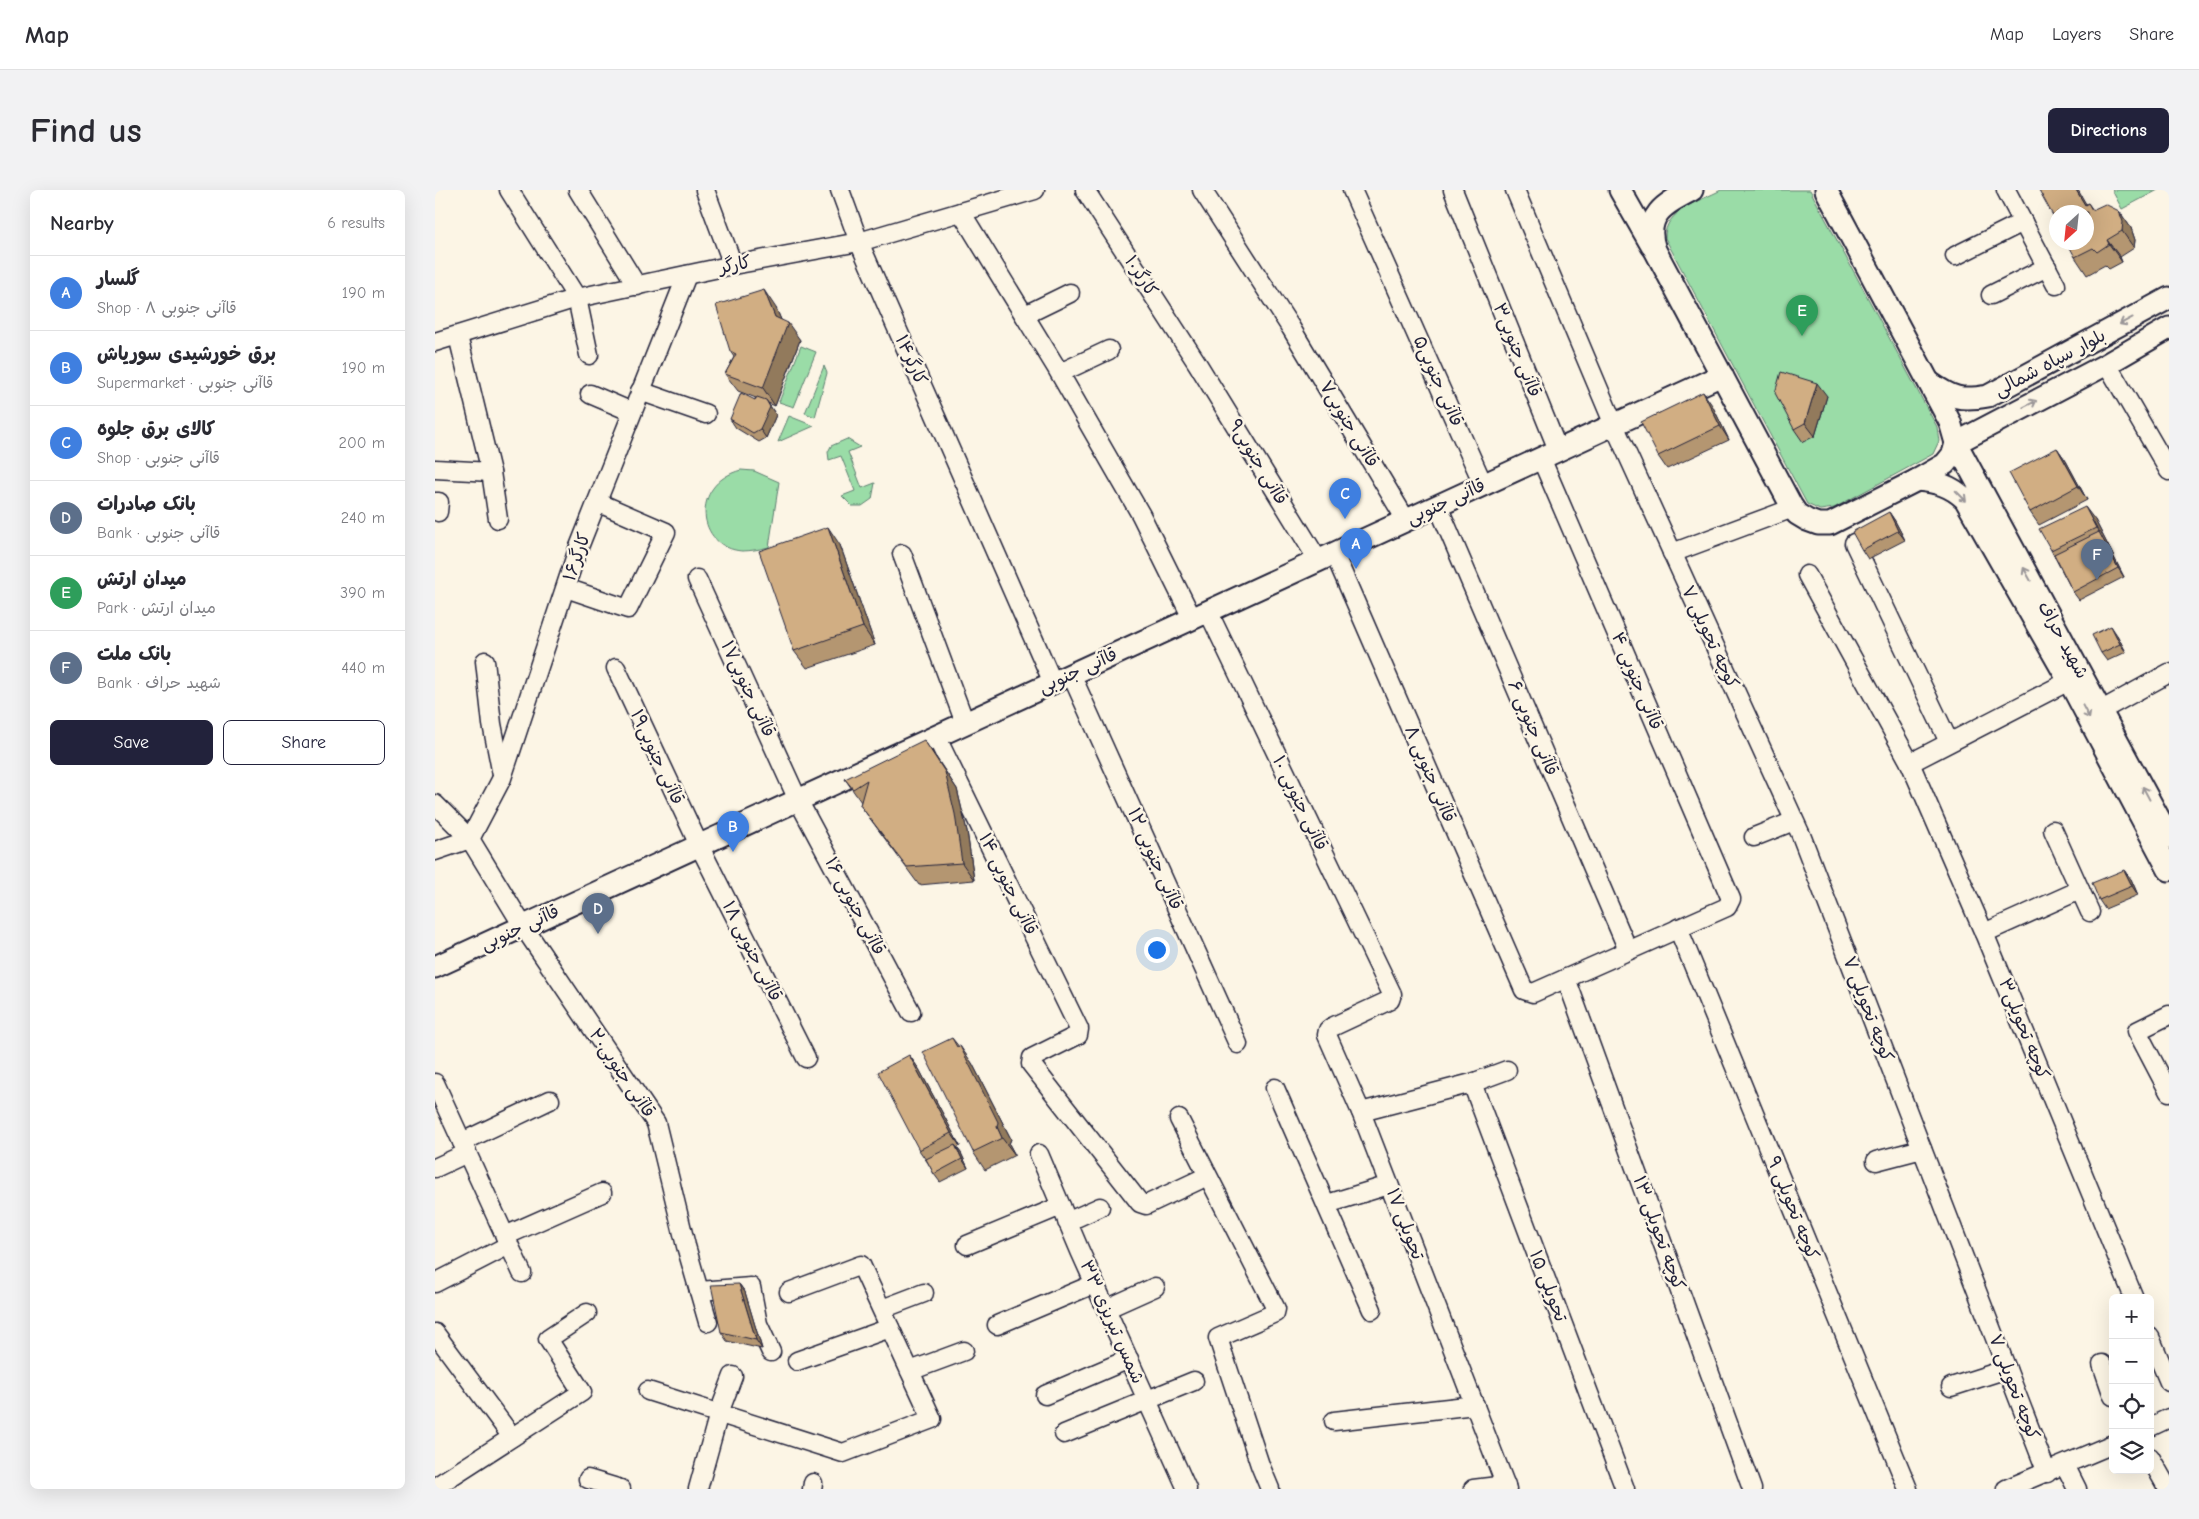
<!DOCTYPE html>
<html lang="en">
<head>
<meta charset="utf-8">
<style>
  body { margin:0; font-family:"Comic Neue","Playpen Sans Arabic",sans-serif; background:#f2f2f3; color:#2b2b33 }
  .controls { position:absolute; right:15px; bottom:15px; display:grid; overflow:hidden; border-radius:8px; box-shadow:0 5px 20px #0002 }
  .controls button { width:45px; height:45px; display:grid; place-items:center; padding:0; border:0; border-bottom:1px solid #e1e1e2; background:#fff; color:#2b2b33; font:25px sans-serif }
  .compass { position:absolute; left:1614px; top:15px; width:45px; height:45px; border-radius:50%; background:#fff; box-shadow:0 5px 20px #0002; rotate:207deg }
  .you { position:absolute; left:721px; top:759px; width:18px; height:18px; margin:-12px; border:4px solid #fff; border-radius:50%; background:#1a73e8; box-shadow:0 0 0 8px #1a73e833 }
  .badge { display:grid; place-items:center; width:32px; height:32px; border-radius:50%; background:#22223b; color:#fff; font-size:16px; font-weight:700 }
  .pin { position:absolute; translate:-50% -41px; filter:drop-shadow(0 1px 2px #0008) }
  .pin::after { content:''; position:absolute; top:26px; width:18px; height:15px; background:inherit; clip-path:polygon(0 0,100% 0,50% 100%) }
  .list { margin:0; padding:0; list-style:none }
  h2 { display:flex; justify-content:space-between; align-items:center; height:65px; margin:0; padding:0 20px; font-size:21px }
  h2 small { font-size:16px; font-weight:400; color:#7c7c81 }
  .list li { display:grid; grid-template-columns:32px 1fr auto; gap:15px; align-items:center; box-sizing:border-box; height:75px; padding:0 20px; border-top:1px solid #e1e1e2 }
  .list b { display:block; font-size:19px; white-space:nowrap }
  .list p { margin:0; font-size:16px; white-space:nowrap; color:#7c7c81 }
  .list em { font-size:16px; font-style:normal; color:#7c7c81 }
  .actions { display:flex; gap:10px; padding:15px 20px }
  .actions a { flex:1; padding:11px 0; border:1px solid #22223b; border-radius:8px; text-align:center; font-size:18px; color:#22223b }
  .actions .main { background:#22223b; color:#fff }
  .icon { flex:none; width:28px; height:28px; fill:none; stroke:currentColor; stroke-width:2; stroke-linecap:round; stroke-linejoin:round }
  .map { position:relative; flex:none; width:1734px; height:1299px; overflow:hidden; border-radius:8px }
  header { display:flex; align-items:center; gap:30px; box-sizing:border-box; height:70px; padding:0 25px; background:#fff; border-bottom:1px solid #e1e1e2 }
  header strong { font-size:24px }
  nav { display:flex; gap:28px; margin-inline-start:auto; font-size:18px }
  .intro { display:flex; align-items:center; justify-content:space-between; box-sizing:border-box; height:120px; padding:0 30px }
  h1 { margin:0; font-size:35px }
  .button { padding:12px 22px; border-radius:8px; background:#22223b; color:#fff; font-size:18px; font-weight:700 }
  main { display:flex; gap:30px; padding:0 30px }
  aside { flex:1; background:#fff; border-radius:8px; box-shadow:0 5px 20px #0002 }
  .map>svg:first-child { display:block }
  .green { fill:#9adca7; stroke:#5e7f71 }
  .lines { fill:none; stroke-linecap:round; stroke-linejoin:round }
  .minor-casing { stroke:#22223b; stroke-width:21 }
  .major-casing { stroke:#22223b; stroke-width:25 }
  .minor { stroke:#fcf5e5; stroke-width:18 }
  .major { stroke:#fcf5e5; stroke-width:21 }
  .wall { fill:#b49671; stroke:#22223b }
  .shaded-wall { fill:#927a5c; stroke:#22223b }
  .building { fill:#d1ae83; stroke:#22223b }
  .oneway { stroke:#9a9698 }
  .labels { text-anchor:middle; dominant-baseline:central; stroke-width:5; stroke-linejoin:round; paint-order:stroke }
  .street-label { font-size:18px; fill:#22223b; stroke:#fcf5e5 }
</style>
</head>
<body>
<header>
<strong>Map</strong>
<nav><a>Map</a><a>Layers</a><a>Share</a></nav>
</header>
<div class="intro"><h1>Find us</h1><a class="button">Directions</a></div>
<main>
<aside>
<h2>Nearby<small>6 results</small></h2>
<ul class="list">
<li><span class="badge" style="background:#3f7fe0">A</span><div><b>گلسار</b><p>Shop · قاآنی جنوبی ۸</p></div><em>190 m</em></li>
<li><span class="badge" style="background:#3f7fe0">B</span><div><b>برق خورشیدی سوریاش</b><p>Supermarket · قاآنی جنوبی</p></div><em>190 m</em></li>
<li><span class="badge" style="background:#3f7fe0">C</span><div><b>کالای برق جلوه</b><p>Shop · قاآنی جنوبی</p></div><em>200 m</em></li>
<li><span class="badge" style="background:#5c6f8a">D</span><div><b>بانک صادرات</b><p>Bank · قاآنی جنوبی</p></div><em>240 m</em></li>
<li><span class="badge" style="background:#2e9e5b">E</span><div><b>میدان ارتش</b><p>Park · میدان ارتش</p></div><em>390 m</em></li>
<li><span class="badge" style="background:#5c6f8a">F</span><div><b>بانک ملت</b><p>Bank · شهید حراف</p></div><em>440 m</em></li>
</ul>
<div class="actions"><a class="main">Save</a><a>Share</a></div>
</aside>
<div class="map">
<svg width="1734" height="1299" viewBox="0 0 1734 1299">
  <rect width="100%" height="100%" fill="#fcf5e5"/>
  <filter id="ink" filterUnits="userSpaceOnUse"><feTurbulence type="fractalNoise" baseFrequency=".02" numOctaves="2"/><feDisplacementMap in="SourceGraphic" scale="10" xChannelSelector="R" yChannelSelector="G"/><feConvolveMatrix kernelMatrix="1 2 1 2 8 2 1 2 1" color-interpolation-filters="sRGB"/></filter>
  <g filter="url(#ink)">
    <g class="green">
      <path d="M 1286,0 L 1375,0 L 1502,237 L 1504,251 L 1498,264 L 1399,318 L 1385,320 L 1372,314 L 1230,48 C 1229,20 1266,11 1286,0 Z"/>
      <polygon points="1677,0 1723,0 1687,19"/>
      <polygon points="366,156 381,162 359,217 344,212"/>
      <polygon points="389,176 392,183 380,227 370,223"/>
      <polygon points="354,226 379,236 343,252"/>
      <polygon points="412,249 425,257 413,262 427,298 440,293 437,309 427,316 417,316 407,306 420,301 406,266 394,270 393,262 396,256"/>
      <path d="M 306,280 L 319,281 L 344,292 L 334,357 C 326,359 316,361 307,361 C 262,358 254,294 306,280 Z"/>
    </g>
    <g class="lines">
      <g class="minor-casing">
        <g id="minor">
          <polyline points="74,0 142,108 154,165"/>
          <polyline points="143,0 202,96"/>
          <polyline points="270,0 298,75"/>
          <polyline points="405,0 424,52 618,493"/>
          <polyline points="650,0 762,173 883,370"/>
          <polyline points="767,0 856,138 971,330"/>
          <polyline points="917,0 1048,294"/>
          <polyline points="1018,0 1123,260"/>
          <polyline points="1080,0 1179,235 1366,645 1612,1283"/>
          <polyline points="1571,0 1621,95"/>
          <polyline points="526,22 621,177 706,325 757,428"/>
          <polyline points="1520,66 1588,32"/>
          <polyline points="1556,105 1612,77"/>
          <polyline points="590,125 635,103"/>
          <polyline points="23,146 56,282 63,329"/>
          <polyline points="0,152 142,108 298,75 424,52 600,0"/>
          <polyline points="1672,174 1734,281"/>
          <polyline points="625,183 674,160"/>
          <polyline points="205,201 271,224"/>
          <polyline points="155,204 197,222"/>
          <polyline points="0,279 56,282"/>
          <polyline points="0,312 4,312 3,322"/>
          <polyline points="1003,316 1193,760"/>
          <polyline points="1419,353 1514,552"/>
          <polyline points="899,363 1089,800 1098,803 1292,717 1296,709 1106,268"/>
          <polyline points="1237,363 1358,318"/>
          <polyline points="467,364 530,533"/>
          <polyline points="1372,385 1475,573 1549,743 1699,1108"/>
          <polyline points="262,389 363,610 476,822"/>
          <polyline points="131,398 193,419 231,342 162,312"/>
          <polyline points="773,421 957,804 955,810 897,837 893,840 892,845 926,922 1072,1299"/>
          <polyline points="50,471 57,534 67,585"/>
          <polyline points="181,478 264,655 371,868"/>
          <polyline points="636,484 803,854"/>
          <polyline points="1667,520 1734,483"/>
          <polyline points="501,546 644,839 643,845 597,868 596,874 705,1013 711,1015 764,990"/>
          <polyline points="1475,573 1634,491"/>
          <polyline points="0,614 35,649 88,736 221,933 251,1056 273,1132"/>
          <polyline points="1618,640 1655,722"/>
          <polyline points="1319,647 1359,631"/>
          <polyline points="35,649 67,588 142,362 252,85"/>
          <polyline points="0,661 35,649"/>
          <polyline points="1243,738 1473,1299"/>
          <polyline points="1549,743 1645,700"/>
          <polyline points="1131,788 1317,1299"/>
          <polyline points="1734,825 1702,841 1734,902"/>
          <polyline points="0,893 87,1083"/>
          <polyline points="1037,893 1190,1299"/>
          <polyline points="840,898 937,1120"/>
          <polyline points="926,922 1037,893 1072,880"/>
          <polyline points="744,929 841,1119 840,1123 783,1148 825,1275 835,1299"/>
          <polyline points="27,952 115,910"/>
          <polyline points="604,964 645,1061 752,1299"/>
          <polyline points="1441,971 1487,959"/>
          <polyline points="0,978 32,963"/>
          <polyline points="892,1014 954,995"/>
          <polyline points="632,1032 665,1017"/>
          <polyline points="70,1046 167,1003"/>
          <polyline points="532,1055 626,1016"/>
          <polyline points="0,1093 74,1055"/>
          <polyline points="264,1101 316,1097 323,1134 336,1162"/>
          <polyline points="447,1119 489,1103"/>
          <polyline points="671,1119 720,1097"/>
          <polyline points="562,1135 659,1094"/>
          <polyline points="0,1143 77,1247"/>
          <polyline points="1715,1147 1734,1192"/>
          <polyline points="362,1171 455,1138"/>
          <polyline points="1667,1174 1678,1206"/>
          <polyline points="475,1181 529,1161"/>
          <polyline points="1516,1197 1572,1179"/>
          <polyline points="213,1201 408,1263 497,1229 426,1075 354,1102"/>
          <polyline points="610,1205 694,1169"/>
          <polyline points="899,1231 1040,1215"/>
          <polyline points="1715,1237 1734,1228"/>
          <polyline points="629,1244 759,1191"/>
          <polyline points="1715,1267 1733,1299"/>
          <polyline points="1630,1275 1642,1299"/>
          <polyline points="153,1289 186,1299"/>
          <polyline points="0,1297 147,1202 113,1149 152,1123"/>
          <polyline points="263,1299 284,1223 298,1186"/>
          <polyline points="377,1299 378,1293"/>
          <polyline points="1038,1299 1071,1295"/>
          <polyline points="1571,1299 1678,1254"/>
        </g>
      </g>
      <g class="major-casing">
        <g id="major">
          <polyline points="1185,0 1217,56"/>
          <path d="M 1257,0 C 1230,14 1208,25 1220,60 L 1356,315 L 1362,324 L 1372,330 L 1383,334 L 1395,334 L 1482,290 L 1510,274 L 1518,264 L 1521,253 L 1515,232 L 1391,0"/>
          <polyline points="1734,138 1672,174 1521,253 1734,647"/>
          <path d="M 1494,192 C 1517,208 1525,211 1553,206 L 1734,108"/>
          <path d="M 1482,290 C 1502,292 1515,295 1530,309 L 1634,491 L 1734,680"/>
          <polyline points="0,777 1287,185"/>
        </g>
      </g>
      <use href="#minor" class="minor"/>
      <use href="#major" class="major"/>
    </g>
    <g class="wall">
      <polygon points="1653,13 1658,20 1684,21 1696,38 1700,50 1699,58 1685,67 1687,72 1674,79 1670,75 1652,85 1640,67 1651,14"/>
      <polygon points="341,118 346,130 365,150 340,216 333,213 341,225 331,248 324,252 301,238 295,229 321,208 303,201 290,184 299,167 295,161"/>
      <polygon points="1392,206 1380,246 1368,252 1359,239"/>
      <polygon points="1277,215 1294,250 1232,279 1223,266"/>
      <polygon points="1622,258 1631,271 1652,310 1604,335 1595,322"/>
      <polygon points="1454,322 1460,331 1470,350 1433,369 1427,360"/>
      <polygon points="1660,330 1689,387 1644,410 1638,402 1616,360"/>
      <polygon points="405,355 440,455 372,478 359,461"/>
      <polygon points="1682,445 1691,462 1672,471 1666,463"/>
      <polygon points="501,567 522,599 532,641 539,690 484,695 425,615 426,612 410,589"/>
      <polygon points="1696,689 1703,705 1670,719 1664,710"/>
      <polygon points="517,848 537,873 576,949 574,954 580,965 550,980 538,962"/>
      <polygon points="474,865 484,879 525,956 522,958 526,963 533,978 505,992 499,984 493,973 484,960"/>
      <polygon points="304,1094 310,1102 327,1159 292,1151 286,1142"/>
    </g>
    <g class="shaded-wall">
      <polygon points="1641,0 1643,0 1662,33 1650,15"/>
      <polygon points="1684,21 1696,38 1700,50 1699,58 1687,41"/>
      <polygon points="1672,50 1685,67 1687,72 1674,54"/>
      <polygon points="329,100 341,118 350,139 353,133 365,150 340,216 328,198 340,127"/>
      <polygon points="1382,193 1392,206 1380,246 1370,233"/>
      <polygon points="1268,202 1277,215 1294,250 1285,236"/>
      <polygon points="331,210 341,225 331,248 325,239"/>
      <polygon points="1622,258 1631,271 1652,310 1643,296"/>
      <polygon points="1650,317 1660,330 1689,387 1683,378"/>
      <polygon points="1454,322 1460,331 1470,350 1463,341"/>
      <polygon points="393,337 405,355 440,455 428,437"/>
      <polygon points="1676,436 1682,445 1691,462 1685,454"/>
      <polygon points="489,550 522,599 532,641 539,690 527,673"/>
      <polygon points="1689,680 1696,689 1703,705 1697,696"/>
      <polygon points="525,856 537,873 576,949 574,954 580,965 567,948"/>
      <polygon points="474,865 484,879 525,956 516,943"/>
      <polygon points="520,955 526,963 533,978 527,969"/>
      <polygon points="304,1094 310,1102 327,1159 321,1150"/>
    </g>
    <g class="building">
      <polygon points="1604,0 1641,0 1650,15 1653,13 1657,20 1670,14 1684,21 1688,32 1687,41 1672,50 1674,54 1662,62 1658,58 1640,67 1632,52 1652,52 1652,22 1622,22 1622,33"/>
      <polygon points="329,100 340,127 353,133 328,198 290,184 301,164 295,161 281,115"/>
      <polygon points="1346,182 1382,193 1370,233 1359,239 1340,203"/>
      <polygon points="1268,202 1285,236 1223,266 1206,232"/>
      <polygon points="306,203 320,210 322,207 331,210 335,217 325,239 318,243 295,229"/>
      <polygon points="1622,258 1643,296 1595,322 1574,283"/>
      <polygon points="1650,317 1661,338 1616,360 1604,339"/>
      <polygon points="1454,322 1463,341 1427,360 1417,342"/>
      <polygon points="393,337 428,437 359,461 324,361"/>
      <polygon points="1664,342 1683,378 1638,402 1619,364"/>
      <polygon points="1676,436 1685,454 1666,463 1657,445"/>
      <polygon points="489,550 510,582 520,624 527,673 472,677 425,615 432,590 418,599 410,589"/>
      <polygon points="1689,680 1697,696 1664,710 1657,693"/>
      <polygon points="517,848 522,857 525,856 563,932 562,937 567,948 538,962 488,862"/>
      <polygon points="474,865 516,943 484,960 443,882"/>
      <polygon points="520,955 527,969 499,984 491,969"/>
      <polygon points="304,1094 321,1150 286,1142 276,1095"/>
    </g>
    <defs><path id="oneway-shaft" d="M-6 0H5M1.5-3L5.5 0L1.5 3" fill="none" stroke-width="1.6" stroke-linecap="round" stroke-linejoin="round" transform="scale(1.25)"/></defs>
    <g class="oneway">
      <use href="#oneway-shaft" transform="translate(1691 131) rotate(152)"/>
      <use href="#oneway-shaft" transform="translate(1595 214) rotate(-27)"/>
      <use href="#oneway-shaft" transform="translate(1526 306) rotate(45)"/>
      <use href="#oneway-shaft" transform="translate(1592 384) rotate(-119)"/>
      <use href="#oneway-shaft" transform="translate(1651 522) rotate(62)"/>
      <use href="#oneway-shaft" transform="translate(1711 603) rotate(-118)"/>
    </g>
  </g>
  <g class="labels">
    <g class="street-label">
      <text transform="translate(300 75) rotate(-11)">کارگر</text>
      <text transform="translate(706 86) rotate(57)">کارگر۱۰</text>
      <text transform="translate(1082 160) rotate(68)">قاآنی جنوبی۳</text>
      <text transform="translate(476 170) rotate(66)">کارگر۱۴</text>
      <text transform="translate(1615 173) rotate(-28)">بلوار سپاه شمالی</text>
      <text transform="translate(1003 191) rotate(66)">قاآنی جنوبی۵</text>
      <text transform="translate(914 234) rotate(59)">قاآنی جنوبی۷</text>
      <text transform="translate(823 272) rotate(59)">قاآنی جنوبی۹</text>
      <text transform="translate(1011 312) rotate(-25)">قاآنی جنوبی</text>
      <text transform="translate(142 367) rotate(-71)">کارگر۱۶</text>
      <text transform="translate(1275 447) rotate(65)">کوچه تحویلی ۷</text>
      <text transform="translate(1628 450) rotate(61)">شهید حراف</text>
      <text transform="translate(643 481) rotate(-25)">قاآنی جنوبی</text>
      <text transform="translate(1202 491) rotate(67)">قاآنی جنوبی ۴</text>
      <text transform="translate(313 499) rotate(65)">قاآنی جنوبی۱۷</text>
      <text transform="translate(1098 538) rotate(67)">قاآنی جنوبی ۶</text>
      <text transform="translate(222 567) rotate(65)">قاآنی جنوبی۱۹</text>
      <text transform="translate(995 584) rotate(67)">قاآنی جنوبی ۸</text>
      <text transform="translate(865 613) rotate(64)">قاآنی جنوبی ۱۰</text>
      <text transform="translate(720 669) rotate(66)">قاآنی جنوبی ۱۲</text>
      <text transform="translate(573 694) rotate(64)">قاآنی جنوبی ۱۴</text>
      <text transform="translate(420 716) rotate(62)">قاآنی جنوبی ۱۶</text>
      <text transform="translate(85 738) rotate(-25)">قاآنی جنوبی</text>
      <text transform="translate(317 761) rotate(63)">قاآنی جنوبی ۱۸</text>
      <text transform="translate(1433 819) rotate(69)">کوچه تحویلی ۷</text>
      <text transform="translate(1589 839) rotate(68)">کوچه تحویلی۳</text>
      <text transform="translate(187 883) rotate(56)">۲۰قاآنی جنوبی</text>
      <text transform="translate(1358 1018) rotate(68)">کوچه تحویلی ۹</text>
      <text transform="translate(970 1034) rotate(69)">تحویلی ۱۷</text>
      <text transform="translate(1224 1043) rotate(70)">کوچه تحویلی ۱۳</text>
      <text transform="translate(1113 1096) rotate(69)">تحویلی ۱۵</text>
      <text transform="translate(677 1132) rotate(66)">شمس تبریزی ۳۳</text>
      <text transform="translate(1579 1197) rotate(69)">کوچه تحویلی ۷</text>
    </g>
  </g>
</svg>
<div class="controls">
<button>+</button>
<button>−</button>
<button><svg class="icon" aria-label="locate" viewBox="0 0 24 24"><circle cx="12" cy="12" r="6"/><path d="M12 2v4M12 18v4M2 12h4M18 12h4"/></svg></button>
<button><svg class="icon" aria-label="layers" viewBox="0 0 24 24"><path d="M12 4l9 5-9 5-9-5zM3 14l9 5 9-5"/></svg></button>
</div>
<svg class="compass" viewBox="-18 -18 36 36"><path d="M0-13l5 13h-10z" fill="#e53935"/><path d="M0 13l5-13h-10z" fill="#7c7c81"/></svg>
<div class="you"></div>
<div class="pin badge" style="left:921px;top:379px;background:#3f7fe0">A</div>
<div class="pin badge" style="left:298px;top:662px;background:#3f7fe0">B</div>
<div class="pin badge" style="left:910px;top:329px;background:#3f7fe0">C</div>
<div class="pin badge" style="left:163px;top:744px;background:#5c6f8a">D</div>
<div class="pin badge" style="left:1367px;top:146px;background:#2e9e5b">E</div>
<div class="pin badge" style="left:1662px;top:390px;background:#5c6f8a">F</div>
</div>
</main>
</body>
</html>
